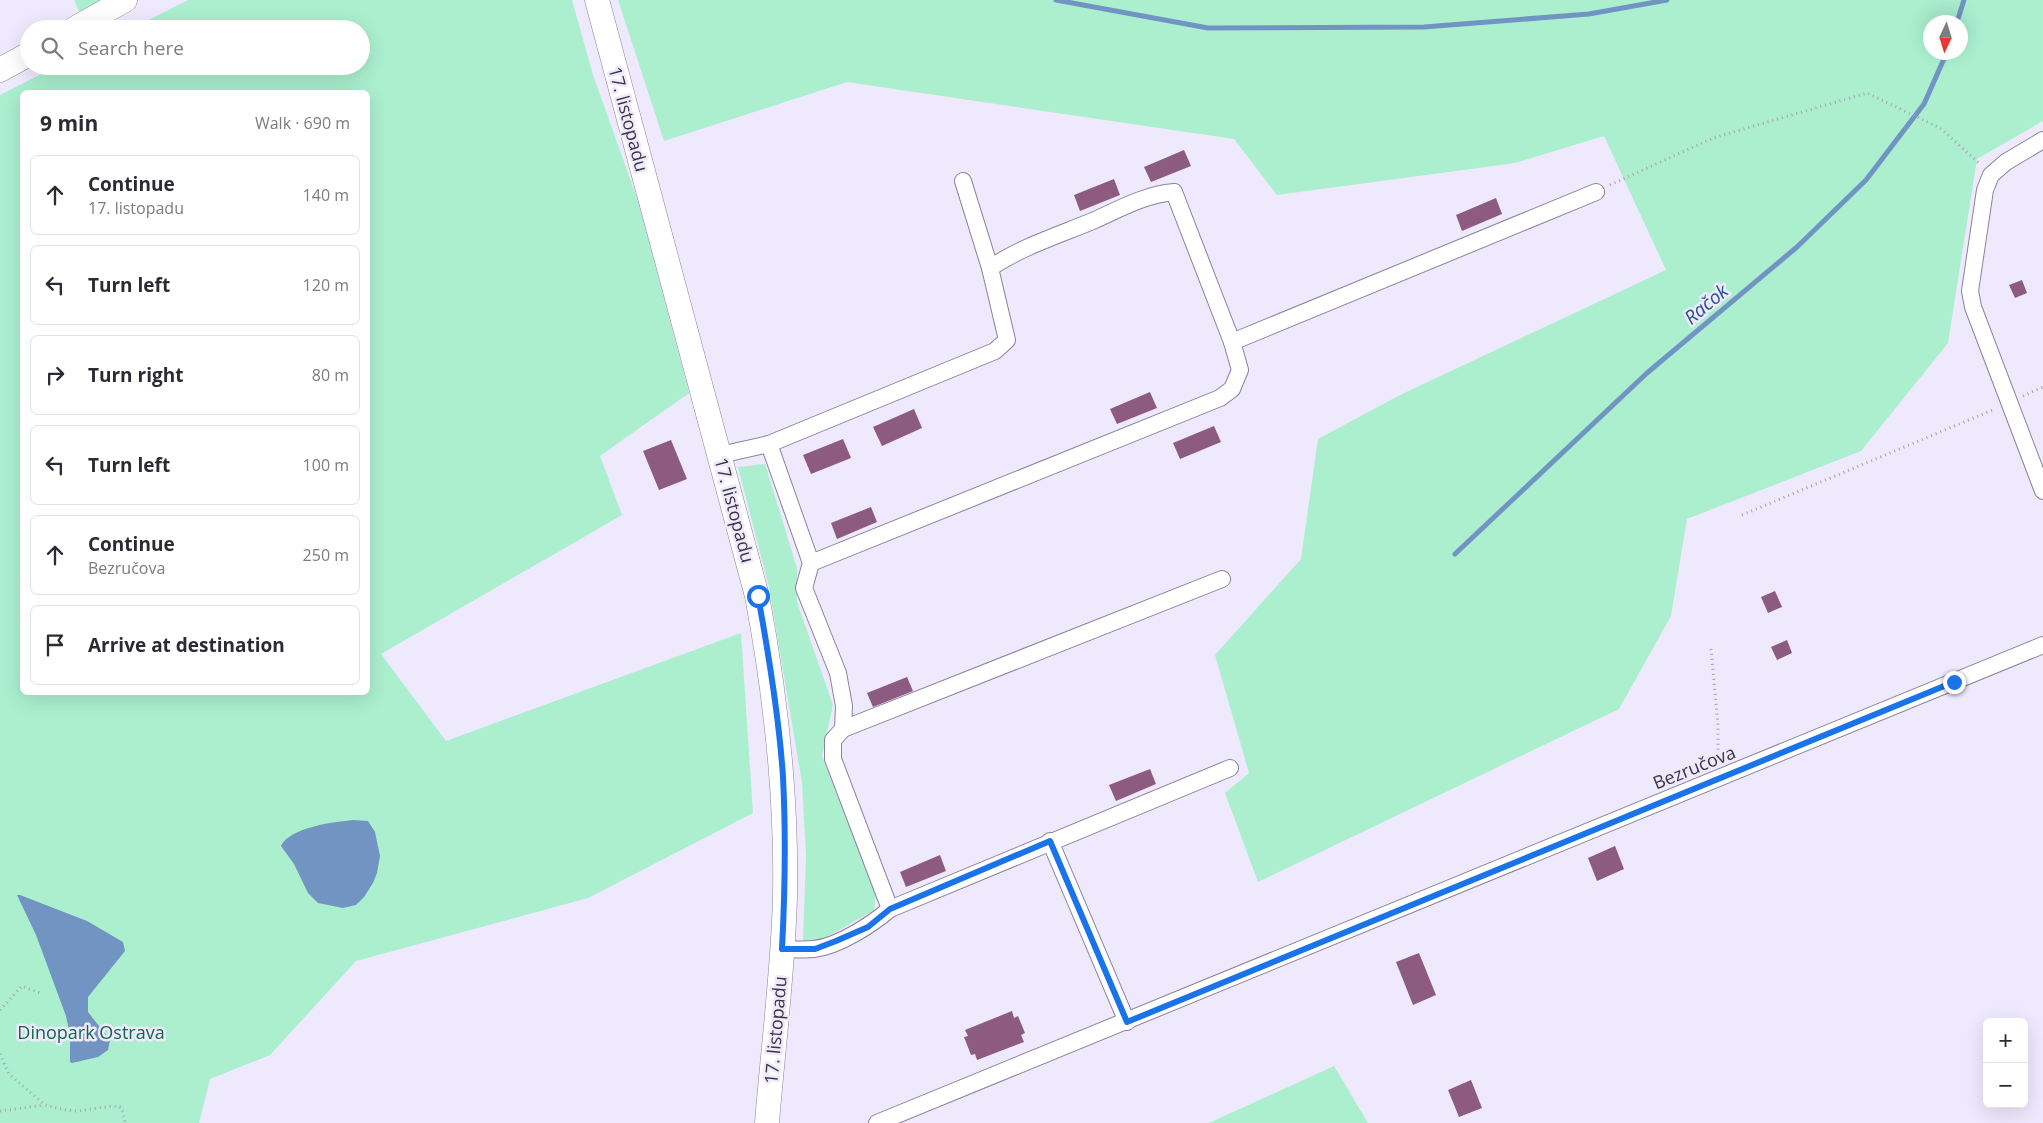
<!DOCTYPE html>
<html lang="en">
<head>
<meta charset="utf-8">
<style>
  body { margin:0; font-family:"Open Sans",sans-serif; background:#f7f7f7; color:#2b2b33 }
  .controls { position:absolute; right:15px; bottom:15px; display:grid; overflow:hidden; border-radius:8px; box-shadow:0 5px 20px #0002 }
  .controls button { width:45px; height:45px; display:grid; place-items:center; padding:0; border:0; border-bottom:1px solid #e1e1e2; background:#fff; color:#2b2b33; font:25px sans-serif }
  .compass { position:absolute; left:1923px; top:15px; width:45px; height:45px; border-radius:50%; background:#fff; box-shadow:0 5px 20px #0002; rotate:184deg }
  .stop { position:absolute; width:15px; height:15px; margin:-11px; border:4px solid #1a73e8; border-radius:50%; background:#fff }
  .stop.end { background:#1a73e8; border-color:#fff; box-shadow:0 1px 5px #0008 }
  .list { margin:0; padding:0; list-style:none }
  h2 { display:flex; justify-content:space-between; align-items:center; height:65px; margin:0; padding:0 20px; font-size:21px }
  h2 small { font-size:16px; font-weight:400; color:#7c7c81 }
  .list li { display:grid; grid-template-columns:32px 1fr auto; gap:15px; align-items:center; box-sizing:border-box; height:80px; margin:0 10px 10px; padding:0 10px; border:1px solid #e1e1e2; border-radius:8px }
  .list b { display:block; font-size:19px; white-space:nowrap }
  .list p { margin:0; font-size:16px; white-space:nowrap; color:#7c7c81 }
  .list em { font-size:16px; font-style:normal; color:#7c7c81 }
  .icon { flex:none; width:28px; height:28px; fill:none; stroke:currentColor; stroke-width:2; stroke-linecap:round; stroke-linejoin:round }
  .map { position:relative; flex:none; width:2043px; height:1123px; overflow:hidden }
  .search { position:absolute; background:#fff; box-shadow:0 5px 20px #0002; left:20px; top:20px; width:350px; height:55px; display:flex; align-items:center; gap:12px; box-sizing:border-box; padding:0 18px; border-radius:28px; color:#7c7c81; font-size:19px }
  .panel { position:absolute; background:#fff; box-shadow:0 5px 20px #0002; left:20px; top:90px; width:350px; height:605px; border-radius:8px }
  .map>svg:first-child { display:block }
  .green { fill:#abefcf; fill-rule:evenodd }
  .water { fill:#7194c3 }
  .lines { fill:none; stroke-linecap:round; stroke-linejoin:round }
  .stream { stroke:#7194c3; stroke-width:5 }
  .building { fill:#8d5b7f }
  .street-casing { stroke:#8a829e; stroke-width:18 }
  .secondary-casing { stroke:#8a829e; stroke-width:25 }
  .path { stroke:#a6a2b2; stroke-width:3; stroke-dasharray:1 4; stroke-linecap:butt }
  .street { stroke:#fff; stroke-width:16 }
  .secondary { stroke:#fff; stroke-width:24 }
  .route { stroke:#1a73e8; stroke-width:6 }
  .labels { text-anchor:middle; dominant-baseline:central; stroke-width:5; stroke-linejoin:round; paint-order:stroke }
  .street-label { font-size:18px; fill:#3a3743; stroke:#eee9fc }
  .park-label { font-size:18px; fill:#156649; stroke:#eee9fc }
  .water-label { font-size:19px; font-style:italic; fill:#25528f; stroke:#eee9fc }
</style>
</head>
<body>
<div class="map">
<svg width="2043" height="1123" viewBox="0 0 2043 1123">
  <rect width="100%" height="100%" fill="#eee9fc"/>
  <g class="green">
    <polygon points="74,0 103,0 80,13"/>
    <path d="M 188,0 L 572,0 L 593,75 L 638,201 L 689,393 L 600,456 L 622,515 L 381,654 L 446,741 L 741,633 L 753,813 L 588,898 L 356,961 L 270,1055 L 210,1079 L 199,1123 L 0,1123 L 0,95 L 57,66 L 361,66 L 361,29 L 131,29 ZM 22,92 L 368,92 L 368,692 L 22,692 Z"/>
    <path d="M 618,0 L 2043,0 L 2043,121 L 1977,159 L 1948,343 L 1861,451 L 1687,519 L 1671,616 L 1619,709 L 1258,882 L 1225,793 L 1249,773 L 1215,655 L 1301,559 L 1318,439 L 1400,395 L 1666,270 L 1604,136 L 1515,163 L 1277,195 L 1234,139 L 847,82 L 664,141 ZM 1930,22 L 1960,22 L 1960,52 L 1930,52 Z"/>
    <polygon points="765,464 797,568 797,602 833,705 822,756 876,896 874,910 820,941 803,941 806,855 802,783 769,587 738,467"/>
    <polygon points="1334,1066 1368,1123 1209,1123"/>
  </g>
  <g class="water">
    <path d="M 353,820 L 368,821 L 375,832 L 380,856 L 377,873 L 373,883 L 364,897 L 356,905 L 343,908 L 318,903 L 308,893 L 294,864 L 281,846 C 290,827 334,822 353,820 Z"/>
    <polygon points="17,895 20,895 87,921 123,942 125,951 88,997 88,1012 110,1040 108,1050 98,1057 72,1063 70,1062 70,1035 66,1016 36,935"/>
  </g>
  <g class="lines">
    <g class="stream">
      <polyline points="1056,0 1208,28 1424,27 1589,14 1667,0"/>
      <polyline points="1957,22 1964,0"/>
      <polyline points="1455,554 1647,373 1797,247 1866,180 1924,104 1947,52"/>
    </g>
  </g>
  <g class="building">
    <polygon points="1184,150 1191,166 1151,182 1144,167"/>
    <polygon points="1114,179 1120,195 1080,211 1074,195"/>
    <polygon points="1496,198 1502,214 1462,231 1456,215"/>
    <polygon points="2022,280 2027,293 2015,298 2009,285"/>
    <polygon points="1150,392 1157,408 1117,424 1110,409"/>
    <polygon points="914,409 922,428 882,446 873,427"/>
    <polygon points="1214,426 1221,442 1180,459 1173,443"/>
    <polygon points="843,439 851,458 811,474 803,455"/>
    <polygon points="671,440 687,479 659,490 643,451"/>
    <polygon points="871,507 877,522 837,539 831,523"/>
    <polygon points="1775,591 1782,607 1768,613 1761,597"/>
    <polygon points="1787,640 1792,653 1777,660 1771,647"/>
    <polygon points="907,677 913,691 873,707 867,693"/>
    <polygon points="1150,769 1156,784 1116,801 1109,785"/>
    <polygon points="1615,846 1624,869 1597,881 1588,858"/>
    <polygon points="940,855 946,871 906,887 900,872"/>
    <polygon points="1419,953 1436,995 1413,1005 1396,962"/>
    <polygon points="1012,1011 1014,1018 1018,1016 1025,1033 1021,1035 1024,1042 977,1060 975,1054 971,1055 964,1037 968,1036 965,1030"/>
    <polygon points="1471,1080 1482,1108 1459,1117 1448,1090"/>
  </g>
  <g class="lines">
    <g class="street-casing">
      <g id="street">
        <polyline points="2043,140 2006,162 1991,175 1985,190 1970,291 1973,307 2043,491"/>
        <polyline points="1232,342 1596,192"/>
        <polyline points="769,444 811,563 804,588 838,673 844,706 843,729"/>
        <polyline points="720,455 769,444 995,351 1007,340 990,268 963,181"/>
        <path d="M 811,563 L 1220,398 L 1232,389 L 1240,370 L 1232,342 L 1174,192 C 1147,194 1119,209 1095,220 C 1059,235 1021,247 990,268"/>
        <polyline points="1050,841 1127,1022"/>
        <polyline points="890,909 833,759 833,740 843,729 1222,579"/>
        <path d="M 782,949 C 792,949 804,950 814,949 C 839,946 871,925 890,909 L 1230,768"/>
        <polyline points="877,1123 2043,645"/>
      </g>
    </g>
    <g class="secondary-casing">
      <g id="secondary">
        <path d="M 597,0 L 757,596 C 776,697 787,794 785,897 C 783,972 773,1048 767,1123"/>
        <polyline points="74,29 125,0"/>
        <polyline points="0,70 29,54"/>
      </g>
    </g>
    <g class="path">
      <polyline points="1610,185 1713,138 1867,93 1940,128 1980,164"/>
      <polyline points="2023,396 2043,387"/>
      <polyline points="1742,515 1995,409"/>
      <polyline points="1711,649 1718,725 1718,761"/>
      <polyline points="0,1010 22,986 40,993"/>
      <polyline points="0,1054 9,1074 45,1105 66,1110 77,1111 113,1106 120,1107 123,1112 125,1123"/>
      <polyline points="0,1111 44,1105"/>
    </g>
    <use href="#street" class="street"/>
    <use href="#secondary" class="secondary"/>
  </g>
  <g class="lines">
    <path class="route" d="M 758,596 C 769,656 779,716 783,777 C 786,835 785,892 782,949 L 815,949 L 836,941 L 868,927 L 890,909 L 1050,841 L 1127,1022 L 1954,682"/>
  </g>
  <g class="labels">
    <g class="street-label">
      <text transform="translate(629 119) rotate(75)">17. listopadu</text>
      <text transform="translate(735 510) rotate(75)">17. listopadu</text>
      <text transform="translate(1694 767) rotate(-22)">Bezručova</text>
      <text transform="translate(775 1030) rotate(-85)">17. listopadu</text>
    </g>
    <g class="park-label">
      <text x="91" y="1032">Dinopark Ostrava</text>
    </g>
    <g class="water-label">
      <text transform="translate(1706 304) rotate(-40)">Račok</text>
    </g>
  </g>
</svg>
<div class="controls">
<button>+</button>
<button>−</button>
</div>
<svg class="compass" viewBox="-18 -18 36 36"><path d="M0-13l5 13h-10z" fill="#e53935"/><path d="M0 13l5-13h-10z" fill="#7c7c81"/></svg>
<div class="stop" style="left:758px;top:596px"></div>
<div class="stop end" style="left:1954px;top:682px"></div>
<div class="search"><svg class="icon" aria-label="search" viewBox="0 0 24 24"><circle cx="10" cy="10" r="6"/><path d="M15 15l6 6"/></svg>Search here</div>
<section class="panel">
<h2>9 min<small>Walk · 690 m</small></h2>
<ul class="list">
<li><svg class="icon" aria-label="ahead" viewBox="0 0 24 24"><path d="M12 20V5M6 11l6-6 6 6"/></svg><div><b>Continue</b><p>17. listopadu</p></div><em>140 m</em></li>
<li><svg class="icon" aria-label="left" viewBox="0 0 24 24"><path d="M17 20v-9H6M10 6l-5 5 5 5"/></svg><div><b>Turn left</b></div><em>120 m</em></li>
<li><svg class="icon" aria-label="right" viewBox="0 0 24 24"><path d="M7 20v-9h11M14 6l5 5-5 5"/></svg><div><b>Turn right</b></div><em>80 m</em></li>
<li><svg class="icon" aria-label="left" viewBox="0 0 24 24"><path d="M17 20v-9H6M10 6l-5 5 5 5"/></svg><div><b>Turn left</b></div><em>100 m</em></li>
<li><svg class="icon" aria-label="ahead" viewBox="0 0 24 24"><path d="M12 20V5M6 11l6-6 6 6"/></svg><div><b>Continue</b><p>Bezručova</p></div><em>250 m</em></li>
<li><svg class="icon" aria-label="arrive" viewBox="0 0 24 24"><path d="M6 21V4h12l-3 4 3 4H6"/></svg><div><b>Arrive at destination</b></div></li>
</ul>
</section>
</div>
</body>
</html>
